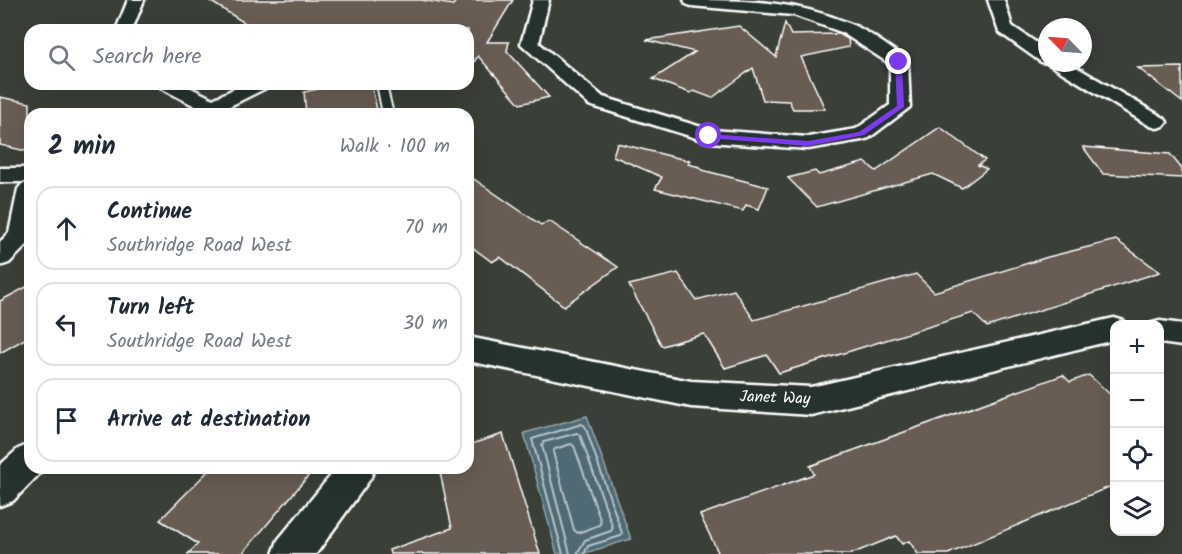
<!DOCTYPE html>
<html lang="en">
<head>
<meta charset="utf-8">
<style>
  body { margin:0; font-family:Kalam,sans-serif; background:#f2f2f3; color:#1f2937 }
  .controls { position:absolute; right:18px; bottom:18px; display:grid; overflow:hidden; border-radius:12px; box-shadow:0 6px 24px #0002 }
  .controls button { width:54px; height:54px; display:grid; place-items:center; padding:0; border:0; border-bottom:2px solid #e0e1e3; background:#fff; color:#1f2937; font:30px sans-serif }
  .compass { position:absolute; left:1038px; top:18px; width:54px; height:54px; border-radius:50%; background:#fff; box-shadow:0 6px 24px #0002; rotate:295deg }
  .stop { position:absolute; width:18px; height:18px; margin:-14px; border:4px solid #7c3aed; border-radius:50%; background:#fff }
  .stop.end { background:#7c3aed; border-color:#fff; box-shadow:0 2px 6px #0008 }
  .list { margin:0; padding:0; list-style:none }
  h2 { display:flex; justify-content:space-between; align-items:center; height:78px; margin:0; padding:0 24px; font-size:26px }
  h2 small { font-size:20px; font-weight:400; color:#747a83 }
  .list li { display:grid; grid-template-columns:39px 1fr auto; gap:18px; align-items:center; box-sizing:border-box; height:84px; margin:0 12px 12px; padding:0 12px; border:2px solid #e0e1e3; border-radius:18px }
  .list b { display:block; font-size:22px; white-space:nowrap }
  .list p { margin:0; font-size:20px; white-space:nowrap; color:#747a83 }
  .list em { font-size:20px; font-style:normal; color:#747a83 }
  .icon { flex:none; width:33px; height:33px; fill:none; stroke:currentColor; stroke-width:2; stroke-linecap:round; stroke-linejoin:round }
  .map { position:relative; flex:none; width:1182px; height:554px; overflow:hidden }
  .search { position:absolute; background:#fff; box-shadow:0 6px 24px #0002; left:24px; top:24px; width:450px; height:66px; display:flex; align-items:center; gap:15px; box-sizing:border-box; padding:0 21px; border-radius:18px; color:#747a83; font-size:22px }
  .panel { position:absolute; background:#fff; box-shadow:0 6px 24px #0002; left:24px; top:108px; width:450px; height:366px; border-radius:18px }
  .map>svg:first-child { display:block }
  .water { fill:#4f6a74; stroke:#95a6ac; stroke-width:1.5 }
  .lines { fill:none; stroke-linecap:round; stroke-linejoin:round }
  .shore { stroke:#b9c3c7; stroke-width:2 }
  .building { fill:#675c53; stroke:#fff; stroke-width:1.5 }
  .service-casing { stroke:#fff; stroke-width:4 }
  .minor-casing { stroke:#fff; stroke-width:5 }
  .service { fill:#26332d; fill-rule:evenodd }
  .minor { fill:#26332d; fill-rule:evenodd }
  .route { fill:#7c3aed }
  .labels { text-anchor:middle; dominant-baseline:central; stroke-width:4.5; stroke-linejoin:round; paint-order:stroke }
  .street-label { font-size:16px; fill:#fff; stroke:#26332d }
</style>
</head>
<body>
<div class="map">
<svg width="1182" height="554" viewBox="0 0 1182 554">
  <rect width="100%" height="100%" fill="#3a3f38"/>
  <filter id="ink" filterUnits="userSpaceOnUse"><feTurbulence type="fractalNoise" baseFrequency=".0167" numOctaves="2"/><feDisplacementMap in="SourceGraphic" scale="12" xChannelSelector="R" yChannelSelector="G"/><feConvolveMatrix kernelMatrix="1 2 1 2 8 2 1 2 1" color-interpolation-filters="sRGB"/></filter>
  <g filter="url(#ink)">
    <polygon class="water" points="587,416 631,539 582,554 557,554 524,433"/>
    <g class="lines">
      <g class="shore">
        <polygon points="571,444 574,446 601,522 599,525 578,533 574,530 553,452 555,449"/>
        <polyline points="563,554 532,439 582,424 585,426 622,533 621,536 588,546 584,554"/>
        <polyline points="570,554 542,445 544,442 577,433 580,435 613,528 611,531 585,540 577,554"/>
      </g>
    </g>
    <g class="building">
      <polygon points="208,0 421,0 453,5 457,0 513,0 487,42 509,42 507,51 549,97 520,104 478,56 468,71 468,30 256,30"/>
      <polygon points="785,23 791,35 839,34 848,39 849,47 801,57 825,109 793,109 789,101 763,100 753,68 712,98 694,91 690,93 653,79 695,52 646,40 739,26 776,57"/>
      <polygon points="1182,67 1182,102 1138,68"/>
      <polygon points="341,84 371,84 378,114 306,114 304,92"/>
      <polygon points="0,97 30,103 30,152 0,145"/>
      <polygon points="940,127 985,160 978,165 987,169 962,188 933,174 817,207 788,178 815,171 819,175 865,162 876,171"/>
      <polygon points="617,143 690,161 688,164 700,167 702,170 768,187 759,209 746,205 743,211 655,189 662,177 613,156"/>
      <polygon points="1083,147 1170,154 1182,169 1182,178 1103,174"/>
      <polygon points="468,175 541,225 549,221 618,267 564,306 500,257 492,262 468,244"/>
      <polygon points="1116,240 1160,272 987,327 973,313 779,373 767,355 725,368 704,334 662,346 629,285 678,273 696,300 734,290 754,320 916,274 934,292 1048,257"/>
      <polygon points="30,285 30,336 0,353 0,301"/>
      <polygon points="1063,375 1070,382 1089,375 1114,398 1114,485 948,554 918,554 909,541 902,544 896,536 851,554 719,554 700,515 814,474 810,466"/>
      <polygon points="503,434 540,554 390,554 389,550 452,528 439,468 468,468 468,445"/>
      <polygon points="211,468 315,468 242,554 188,554 198,544 160,520"/>
    </g>
    <g class="lines">
      <g class="service-casing">
        <polygon id="service" points="377,84 386,85 393,114 383,114"/>
      </g>
      <g class="minor-casing">
        <g id="minor">
          <polygon points="128,0 144,0 132,30 116,30"/>
          <path d="M 533,0 L 549,0 L 539,43 L 603,97 L 711,130 L 808,137 L 856,129 L 890,105 L 890,64 L 841,32 L 793,15 L 691,6 L 686,4 L 684,0 C 743,0 795,0 851,24 C 870,32 888,47 905,58 L 908,62 L 910,107 L 869,138 L 862,140 L 808,149 L 709,142 L 589,105 L 521,44 Z"/>
          <polygon points="988,0 1004,0 1012,26 1047,50 1047,63 1069,63 1164,118 1167,122 1164,126 1157,128 1150,126 1047,63 1041,62 999,32"/>
          <polygon points="159,84 183,84 213,99 244,84 268,84 266,88 224,109 227,114 189,114 197,107 161,88"/>
          <rect x="0" y="168" width="30" height="14"/>
          <polygon points="30,182 30,242 9,263 0,266 0,242 9,233 18,189 22,184"/>
          <polygon points="1114,318 1124,321 1126,324 1114,324 1114,340 811,415 691,407 468,361 468,337 691,381 811,387"/>
          <polygon points="1160,321 1182,324 1182,346 1160,343 1160,324 1149,324"/>
          <polygon points="30,444 30,468 44,468 42,471 13,501 0,506 0,465 18,449"/>
          <polygon points="337,468 375,468 370,479 316,554 273,554 278,540"/>
        </g>
      </g>
      <use href="#service" class="service"/>
      <use href="#minor" class="minor"/>
    </g>
  </g>
  <polygon class="route" points="899,60 902,62 904,107 864,135 808,146 709,138 705,136 709,134 808,141 859,132 897,106 895,62"/>
  <g class="labels">
    <g class="street-label">
      <text transform="translate(775 398) rotate(2)">Janet Way</text>
    </g>
  </g>
</svg>
<div class="controls">
<button>+</button>
<button>−</button>
<button><svg class="icon" aria-label="locate" viewBox="0 0 24 24"><circle cx="12" cy="12" r="6"/><path d="M12 2v4M12 18v4M2 12h4M18 12h4"/></svg></button>
<button><svg class="icon" aria-label="layers" viewBox="0 0 24 24"><path d="M12 4l9 5-9 5-9-5zM3 14l9 5 9-5"/></svg></button>
</div>
<svg class="compass" viewBox="-18 -18 36 36"><path d="M0-13l5 13h-10z" fill="#e53935"/><path d="M0 13l5-13h-10z" fill="#747a83"/></svg>
<div class="stop" style="left:709px;top:136px"></div>
<div class="stop end" style="left:899px;top:62px"></div>
<div class="search"><svg class="icon" aria-label="search" viewBox="0 0 24 24"><circle cx="10" cy="10" r="6"/><path d="M15 15l6 6"/></svg>Search here</div>
<section class="panel">
<h2>2 min<small>Walk · 100 m</small></h2>
<ul class="list">
<li><svg class="icon" aria-label="ahead" viewBox="0 0 24 24"><path d="M12 20V5M6 11l6-6 6 6"/></svg><div><b>Continue</b><p>Southridge Road West</p></div><em>70 m</em></li>
<li><svg class="icon" aria-label="left" viewBox="0 0 24 24"><path d="M17 20v-9H6M10 6l-5 5 5 5"/></svg><div><b>Turn left</b><p>Southridge Road West</p></div><em>30 m</em></li>
<li><svg class="icon" aria-label="arrive" viewBox="0 0 24 24"><path d="M6 21V4h12l-3 4 3 4H6"/></svg><div><b>Arrive at destination</b></div></li>
</ul>
</section>
</div>
</body>
</html>
